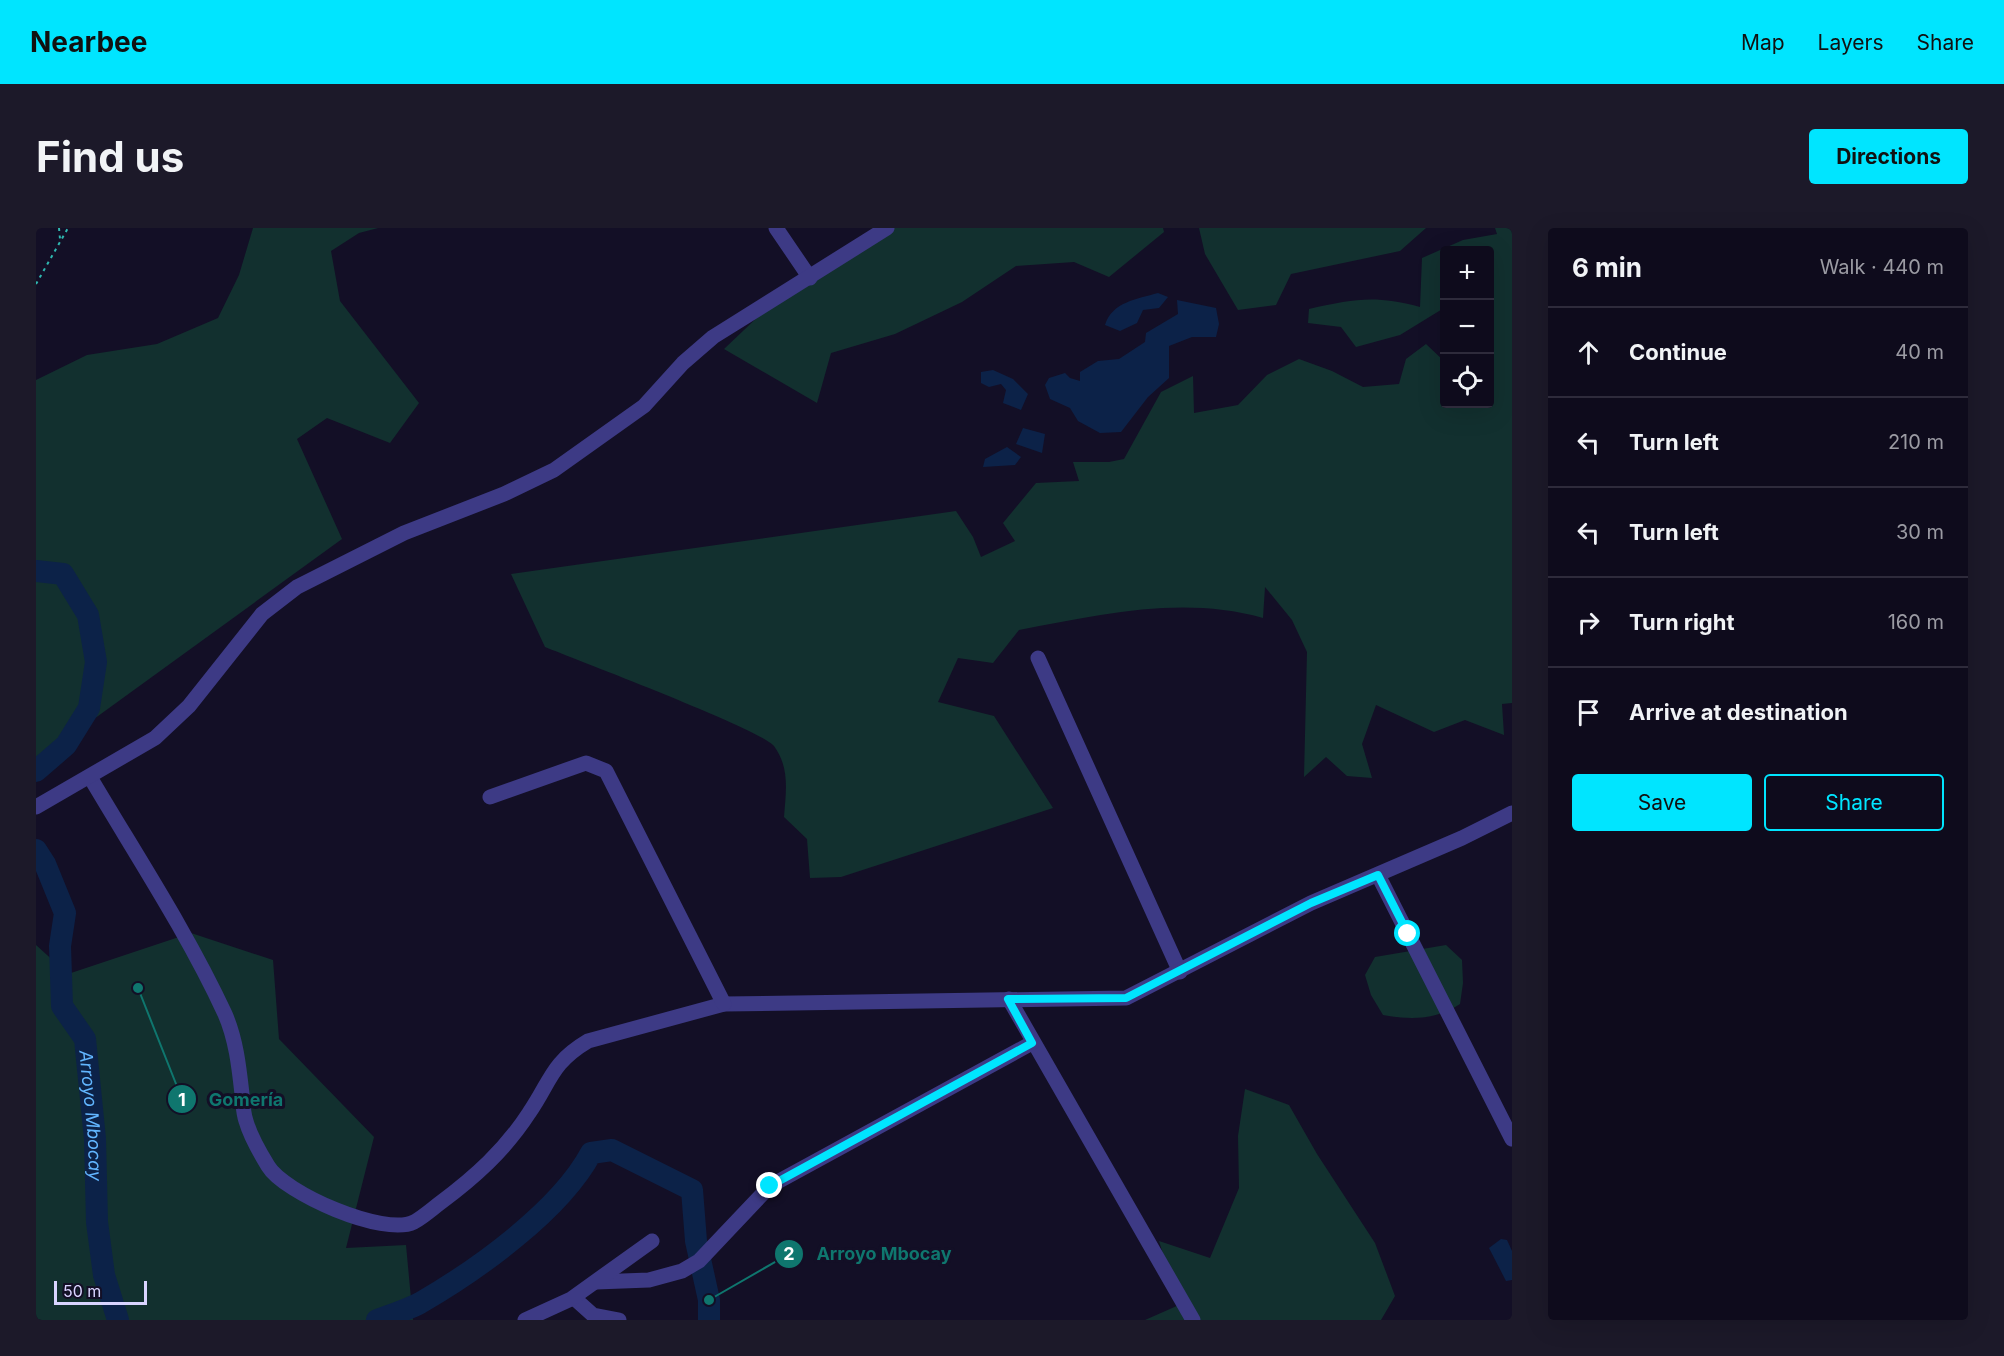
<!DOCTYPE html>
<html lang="en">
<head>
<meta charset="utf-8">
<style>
  body { margin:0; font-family:Inter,sans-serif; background:#1c1929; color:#f1f3f6 }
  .controls { position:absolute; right:18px; top:18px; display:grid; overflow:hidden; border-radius:6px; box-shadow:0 6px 24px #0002 }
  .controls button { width:54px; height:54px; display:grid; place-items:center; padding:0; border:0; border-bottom:2px solid #2e2b3b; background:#0e0b1c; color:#f1f3f6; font:30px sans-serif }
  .scale { position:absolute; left:18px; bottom:15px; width:93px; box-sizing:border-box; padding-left:6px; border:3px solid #d9d4ff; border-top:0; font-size:16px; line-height:21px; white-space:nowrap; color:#d9d4ff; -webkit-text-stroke:4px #130f26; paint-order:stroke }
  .stop { position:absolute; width:18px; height:18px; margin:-14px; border:4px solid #00e5ff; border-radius:50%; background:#fff }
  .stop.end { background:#00e5ff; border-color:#fff; box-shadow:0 2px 6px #0008 }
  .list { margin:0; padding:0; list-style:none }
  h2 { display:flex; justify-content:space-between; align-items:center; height:78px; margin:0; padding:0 24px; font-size:26px }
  h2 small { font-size:20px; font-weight:400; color:#9b9ba3 }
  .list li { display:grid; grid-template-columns:39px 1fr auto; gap:18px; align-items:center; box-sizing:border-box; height:90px; padding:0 24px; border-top:2px solid #2e2b3b }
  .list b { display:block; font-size:22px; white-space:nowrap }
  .list em { font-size:20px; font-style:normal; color:#9b9ba3 }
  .actions { display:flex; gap:12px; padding:18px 24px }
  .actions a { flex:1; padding:14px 0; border:2px solid #00e5ff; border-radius:6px; text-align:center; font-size:21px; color:#00e5ff }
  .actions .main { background:#00e5ff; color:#111 }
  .icon { flex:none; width:33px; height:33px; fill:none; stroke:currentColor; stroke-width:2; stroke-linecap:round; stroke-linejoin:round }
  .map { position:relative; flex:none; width:1476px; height:1092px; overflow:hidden; border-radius:6px }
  header { display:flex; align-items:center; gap:36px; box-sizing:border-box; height:84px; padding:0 30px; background:#00e5ff; color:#111 }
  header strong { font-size:28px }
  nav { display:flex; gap:33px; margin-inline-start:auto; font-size:21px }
  .intro { display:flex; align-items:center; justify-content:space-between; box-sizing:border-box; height:144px; padding:0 36px }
  h1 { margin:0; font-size:42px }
  .button { padding:15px 27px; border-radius:6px; background:#00e5ff; color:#111; font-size:21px; font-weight:700 }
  main { display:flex; gap:36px; padding:0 36px }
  aside { flex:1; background:#0e0b1c; border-radius:6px; box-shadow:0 6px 24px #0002 }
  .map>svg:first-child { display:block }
  .green { fill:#12302f }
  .water { fill:#0c2248 }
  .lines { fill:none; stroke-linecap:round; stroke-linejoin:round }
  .river { stroke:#0c2248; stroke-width:22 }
  .path { stroke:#2fb8b0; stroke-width:2; stroke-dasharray:3 4.5; stroke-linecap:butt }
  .street { stroke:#3d3a85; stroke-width:15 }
  .route { stroke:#00e5ff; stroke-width:8 }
  .labels { text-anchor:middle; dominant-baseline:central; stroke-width:6; stroke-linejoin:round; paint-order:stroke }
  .water-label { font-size:18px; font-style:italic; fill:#62b6ff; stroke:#130f26 }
  .leader { fill:none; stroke:#0f766e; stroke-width:2 }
  .callout-dot { fill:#0f766e; stroke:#130f26; stroke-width:2 }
  .mark-label { font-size:18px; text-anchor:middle; font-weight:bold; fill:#fff }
  .callout-label { font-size:18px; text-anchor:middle; font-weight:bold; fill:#0f766e; stroke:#130f26; stroke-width:6; stroke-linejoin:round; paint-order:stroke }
</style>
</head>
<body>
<header>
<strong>Nearbee</strong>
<nav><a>Map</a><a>Layers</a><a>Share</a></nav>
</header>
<div class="intro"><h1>Find us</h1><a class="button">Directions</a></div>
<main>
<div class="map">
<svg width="1476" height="1092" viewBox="0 0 1476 1092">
  <rect width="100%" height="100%" fill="#130f26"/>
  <g class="green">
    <polygon points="217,0 342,0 323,5 295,23 304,73 383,175 354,215 291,190 261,211 306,311 0,533 0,152 51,127 121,116 182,90 203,47"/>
    <polygon points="846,0 1127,0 1128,4 1073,49 1038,34 980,38 926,74 859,106 795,125 781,175 688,121 748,64"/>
    <polygon points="1163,0 1390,0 1364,23 1255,46 1240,77 1202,82 1169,26"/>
    <path d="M 1459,0 L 1476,0 L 1476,475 L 1466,476 L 1468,507 L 1429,492 L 1398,504 L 1340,477 L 1326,516 L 1336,550 L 1311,548 L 1290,529 L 1268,549 L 1271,424 L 1256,392 L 1229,359 L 1227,390 C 1146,367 1063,387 983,402 L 957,435 L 922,430 L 902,474 L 958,488 L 1017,580 L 805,649 L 774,650 L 771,611 L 748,589 C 750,563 754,540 738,518 C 726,502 541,432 509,419 L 475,346 L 920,283 L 937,309 L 945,329 L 979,313 L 967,295 L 1000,255 L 1043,253 L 1037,234 L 1073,234 L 1088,231 L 1125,164 L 1157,148 L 1158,185 L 1202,177 L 1231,147 L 1263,131 L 1296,143 L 1327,159 L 1363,156 L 1370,131 L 1390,116 L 1408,133 L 1408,176 L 1454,176 L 1454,22 L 1408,22 L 1408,80 L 1364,107 L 1320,119 L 1305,99 L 1272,95 L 1273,81 C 1319,71 1338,67 1384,79 L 1386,30 L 1427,12 L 1461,6 Z"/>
    <polygon points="155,705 237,732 243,811 338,909 310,1020 370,1017 377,1092 0,1092 0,717 32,746"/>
    <path d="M 1410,717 L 1426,732 L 1427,755 L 1424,776 C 1400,792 1375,792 1347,787 L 1335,767 L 1329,747 L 1339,729 Z"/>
    <polygon points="1209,861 1253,877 1281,926 1339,1015 1359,1068 1345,1092 1109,1092 1143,1077 1123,1013 1174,1030 1203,960 1202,908"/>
  </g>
  <g class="water">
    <path d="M 1122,65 L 1132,69 L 1123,80 L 1107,82 L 1101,95 L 1084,103 L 1069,97 C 1076,74 1101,71 1122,65 Z"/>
    <polygon points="1141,72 1180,80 1183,96 1180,109 1156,109 1133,118 1133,150 1112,169 1085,204 1064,205 1042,193 1034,180 1014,171 1009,157 1013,150 1029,145 1034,150 1044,153 1044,144 1062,133 1083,131 1109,114 1110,105 1142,86"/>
    <polygon points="957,142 977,151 992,166 985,182 967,175 970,162 965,156 953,159 945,155 945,144"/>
    <polygon points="987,200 1009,206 1006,225 980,216"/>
    <polygon points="971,219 985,229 979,237 947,239 949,231"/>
    <polygon points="1465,1011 1471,1012 1476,1023 1476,1052 1470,1053 1453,1020"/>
  </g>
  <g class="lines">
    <g class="river">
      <polyline points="0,343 27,346 52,387 60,434 53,480 30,517 0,543"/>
      <path id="s1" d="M 0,622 L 9,636 L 29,685 L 24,718 L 26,778 L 49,811 L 59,911 L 61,994 L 68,1047 L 82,1092"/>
      <path d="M 341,1092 C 355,1087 371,1082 384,1075 C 441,1042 524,983 555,925 L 576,922 L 656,962 L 660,1013 L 673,1072 L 673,1092"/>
    </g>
    <g class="path">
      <polyline points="23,0 24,11"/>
      <polyline points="0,56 32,0"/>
    </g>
    <g class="street">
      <polyline points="740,0 774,50"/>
      <polyline points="1002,430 1144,744"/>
      <path d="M 54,549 C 100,627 151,704 189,786 C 200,811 203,839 206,866 C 207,874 207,885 210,893 C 214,907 224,925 232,938 C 248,965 348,1009 378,994 C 387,989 396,981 404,975 C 439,949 469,922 493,885 C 515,853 515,835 552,813 L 688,776 L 1090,770 L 1275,675 L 1426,610 L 1476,585"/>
      <polyline points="454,569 550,535 570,543 688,776"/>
      <polyline points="0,579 119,510 153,478 226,386 261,359 368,305 468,266 518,242 608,178 647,135 677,109 851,0"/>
      <polyline points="1342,647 1476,911"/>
      <polyline points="973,771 1157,1092"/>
      <polyline points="560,1054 613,1052 646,1043 663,1033 734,958 996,815"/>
      <polyline points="538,1070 557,1087 583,1092"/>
      <polyline points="489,1092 535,1071 616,1013"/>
    </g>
  </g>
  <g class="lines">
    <polyline class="route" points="734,958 996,815 972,771 1090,770 1275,675 1342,647 1372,706"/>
  </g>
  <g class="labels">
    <g class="water-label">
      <text stroke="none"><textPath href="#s1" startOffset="280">Arroyo Mbocay</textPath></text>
    </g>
  </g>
  <path class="leader" d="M102 760L146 871M673 1072L753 1026"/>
  <g class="callout-dot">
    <circle cx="102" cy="760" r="6"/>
    <circle cx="673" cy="1072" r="6"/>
    <circle cx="146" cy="871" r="15"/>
    <circle cx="753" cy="1026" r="15"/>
  </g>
  <g class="mark-label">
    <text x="146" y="878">1</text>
    <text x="753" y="1032">2</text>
  </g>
  <g class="callout-label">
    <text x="210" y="878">Gomería</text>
    <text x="848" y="1032">Arroyo Mbocay</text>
  </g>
</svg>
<div class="controls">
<button>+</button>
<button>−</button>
<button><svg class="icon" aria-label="locate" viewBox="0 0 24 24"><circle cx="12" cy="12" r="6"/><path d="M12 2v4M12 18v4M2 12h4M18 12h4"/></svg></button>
</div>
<div class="scale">50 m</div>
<div class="stop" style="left:1372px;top:706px"></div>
<div class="stop end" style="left:734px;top:958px"></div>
</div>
<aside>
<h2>6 min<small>Walk · 440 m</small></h2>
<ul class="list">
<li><svg class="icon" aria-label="ahead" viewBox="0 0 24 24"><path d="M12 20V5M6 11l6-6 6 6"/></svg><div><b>Continue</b></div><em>40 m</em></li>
<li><svg class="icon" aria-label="left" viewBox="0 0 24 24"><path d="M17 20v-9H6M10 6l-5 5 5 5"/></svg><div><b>Turn left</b></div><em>210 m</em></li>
<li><svg class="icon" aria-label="left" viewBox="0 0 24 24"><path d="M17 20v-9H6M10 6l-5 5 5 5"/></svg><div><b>Turn left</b></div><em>30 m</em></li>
<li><svg class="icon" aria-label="right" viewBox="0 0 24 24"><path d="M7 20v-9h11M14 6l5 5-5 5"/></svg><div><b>Turn right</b></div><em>160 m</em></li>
<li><svg class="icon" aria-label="arrive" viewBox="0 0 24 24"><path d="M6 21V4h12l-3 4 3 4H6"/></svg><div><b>Arrive at destination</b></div></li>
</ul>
<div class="actions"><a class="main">Save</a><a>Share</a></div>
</aside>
</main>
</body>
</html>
